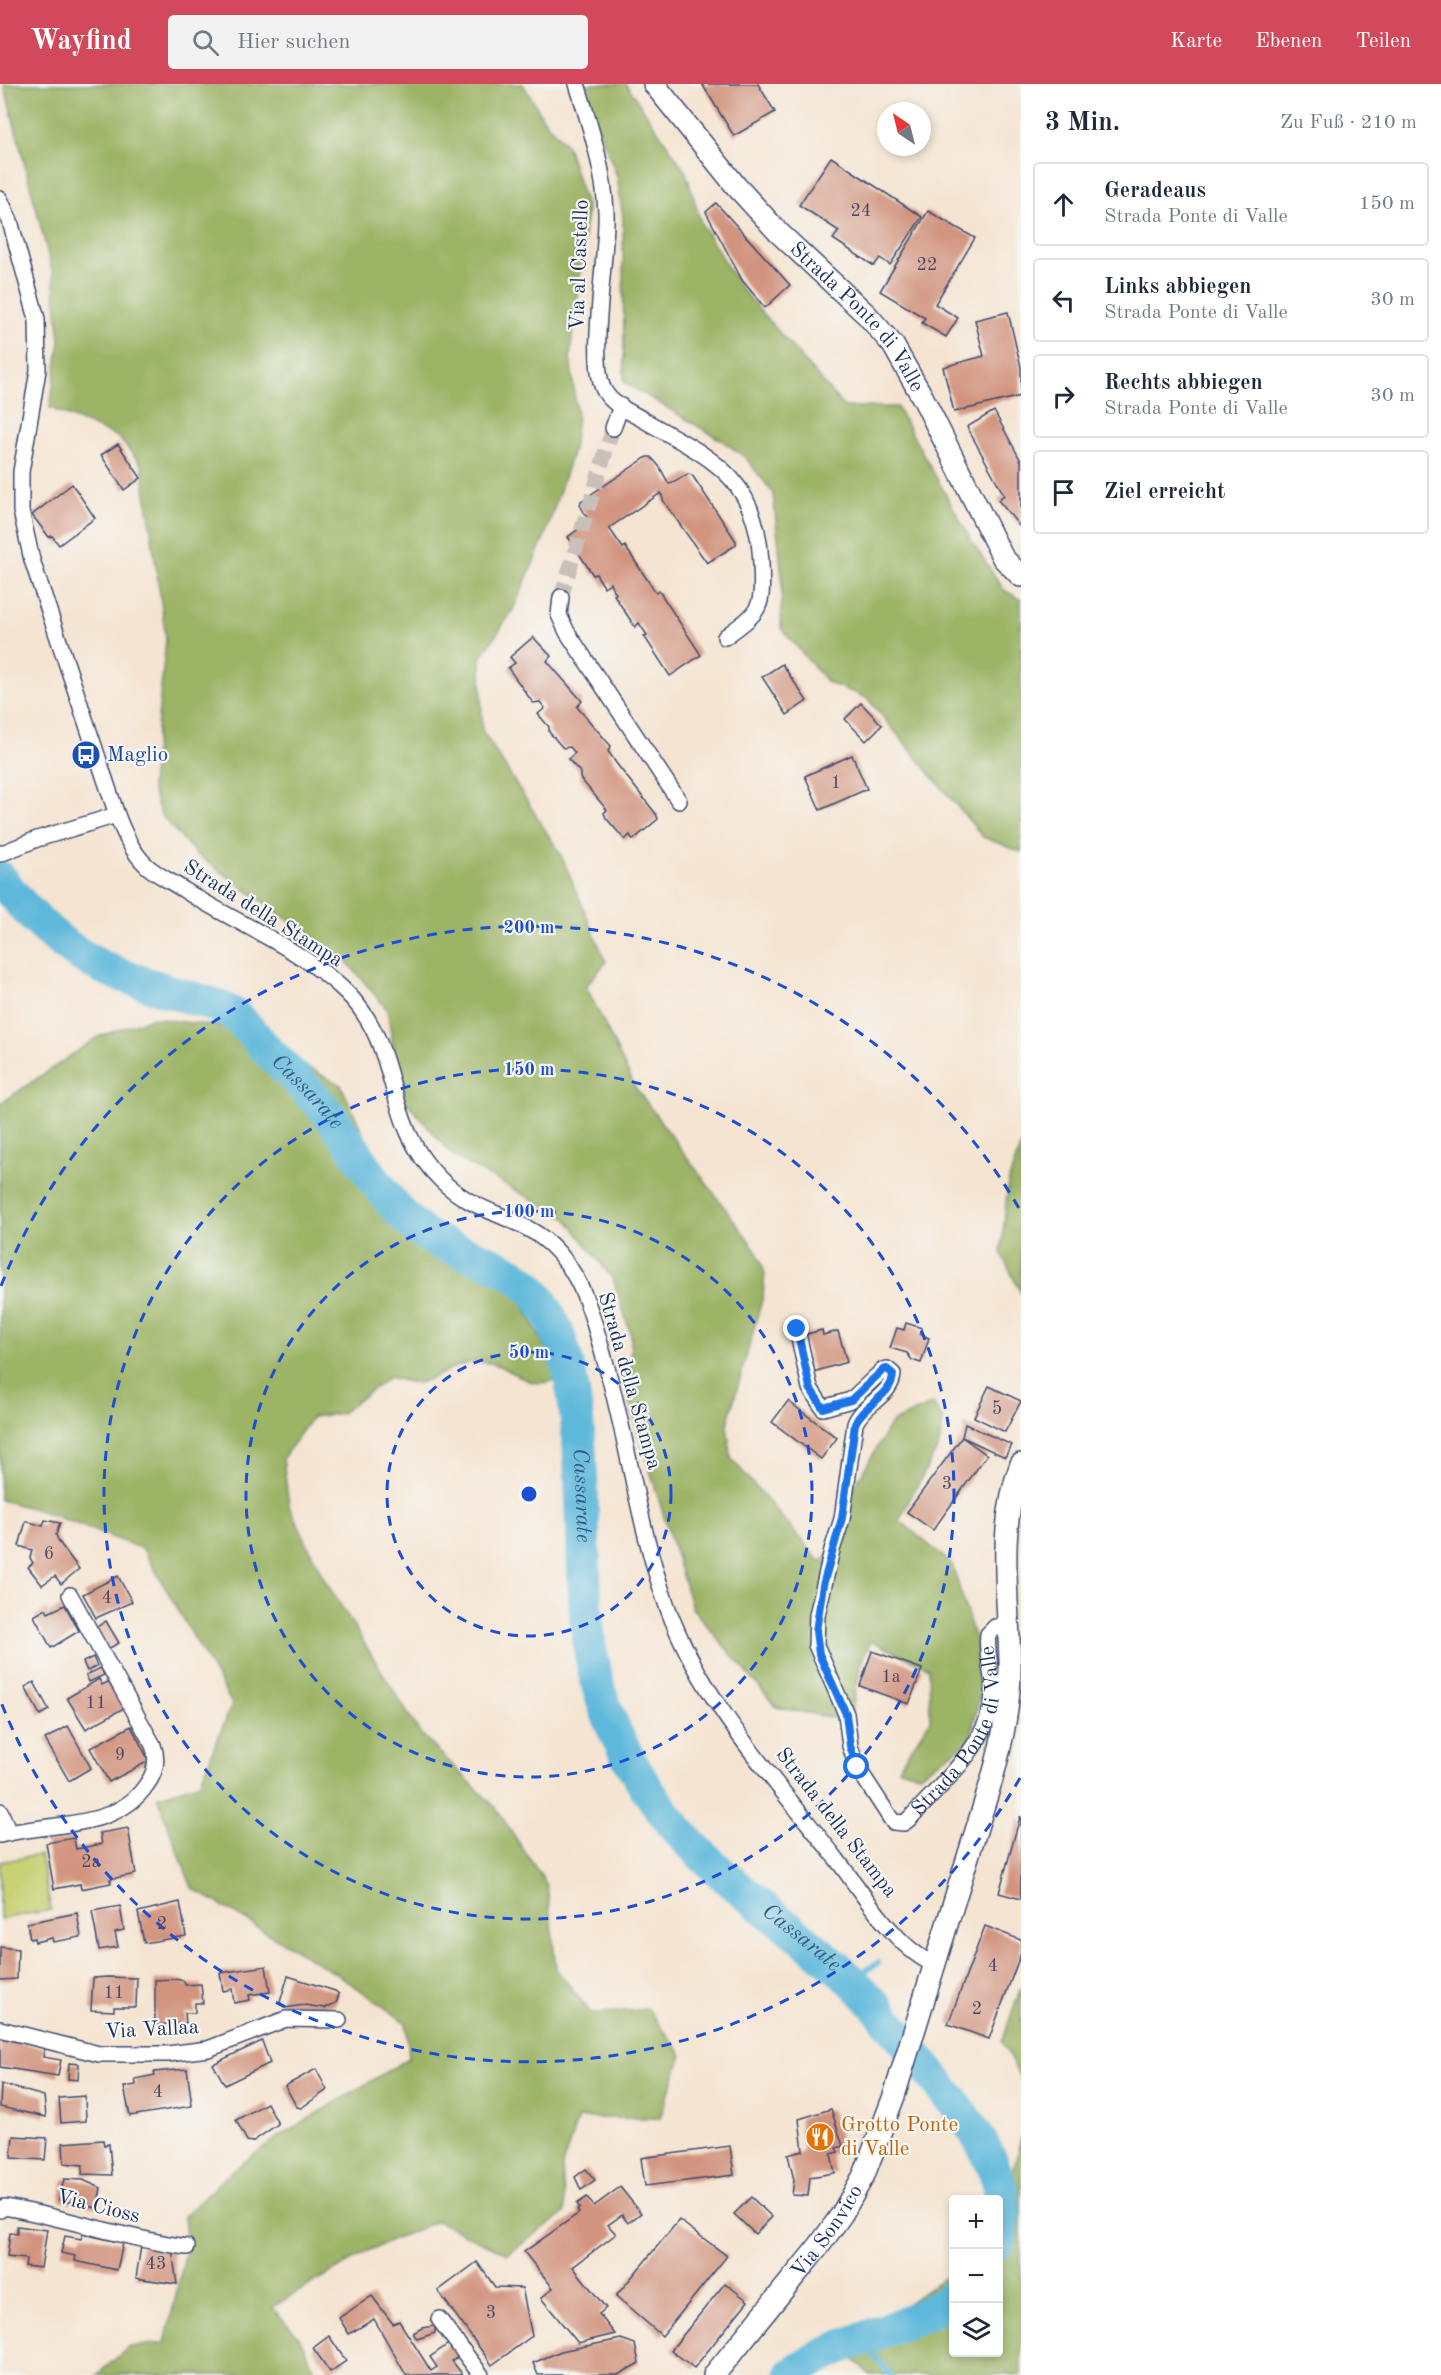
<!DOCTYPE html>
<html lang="de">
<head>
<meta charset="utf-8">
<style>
  body { margin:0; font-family:"Old Standard TT",serif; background:#f2f2f3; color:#1f2937 }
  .controls { position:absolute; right:18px; bottom:18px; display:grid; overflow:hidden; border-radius:6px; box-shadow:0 3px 9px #0003 }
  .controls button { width:54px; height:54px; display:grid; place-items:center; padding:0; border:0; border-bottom:2px solid #e0e1e3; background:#fff; color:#1f2937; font:30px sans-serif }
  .compass { position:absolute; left:877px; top:18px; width:54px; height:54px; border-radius:50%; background:#fff; box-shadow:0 3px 9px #0003; rotate:325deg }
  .stop { position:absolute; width:18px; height:18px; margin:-14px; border:4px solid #1a73e8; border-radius:50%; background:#fff }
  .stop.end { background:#1a73e8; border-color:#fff; box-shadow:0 2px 6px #0008 }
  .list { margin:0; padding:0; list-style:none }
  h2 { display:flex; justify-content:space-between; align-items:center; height:78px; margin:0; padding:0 24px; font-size:26px }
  h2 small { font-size:20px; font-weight:400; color:#747a83 }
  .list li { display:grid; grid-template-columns:39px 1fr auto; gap:18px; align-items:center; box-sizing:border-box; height:84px; margin:0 12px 12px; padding:0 12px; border:2px solid #e0e1e3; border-radius:6px }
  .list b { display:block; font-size:22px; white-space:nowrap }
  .list p { margin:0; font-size:20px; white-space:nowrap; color:#747a83 }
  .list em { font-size:20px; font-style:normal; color:#747a83 }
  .icon { flex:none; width:33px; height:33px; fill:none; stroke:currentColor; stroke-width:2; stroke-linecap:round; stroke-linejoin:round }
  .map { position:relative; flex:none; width:1021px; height:2291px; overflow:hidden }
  header { display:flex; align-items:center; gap:36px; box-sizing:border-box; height:84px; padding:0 30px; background:#d1495b; color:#fff }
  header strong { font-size:28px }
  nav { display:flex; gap:33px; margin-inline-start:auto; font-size:21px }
  .search { width:420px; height:54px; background:#f2f2f3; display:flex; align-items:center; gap:15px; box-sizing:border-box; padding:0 21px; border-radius:6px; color:#747a83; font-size:22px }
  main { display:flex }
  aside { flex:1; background:#fff }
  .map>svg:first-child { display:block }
  .green { fill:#c6d274; stroke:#708069; stroke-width:1.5 }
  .forest { fill:#9cb466; stroke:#5c7262; stroke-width:1.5 }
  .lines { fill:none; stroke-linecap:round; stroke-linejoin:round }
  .stream { stroke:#5db8da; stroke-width:6 }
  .river { stroke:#5db8da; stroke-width:34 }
  .building { fill:#d2947f }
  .street-tunnel { stroke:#c9c0ba; stroke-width:15; stroke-dasharray:15 8; stroke-linecap:butt }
  .street-casing { stroke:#3c4a6f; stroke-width:18 }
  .secondary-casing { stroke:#3c4a6f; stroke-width:24 }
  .street { stroke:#fff; stroke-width:15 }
  .secondary { stroke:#fff; stroke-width:21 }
  .route { stroke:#1a73e8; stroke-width:8 }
  .ring { fill:none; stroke:#1d4ed8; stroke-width:3; stroke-dasharray:10 8 }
  .labels { text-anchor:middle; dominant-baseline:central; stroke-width:4.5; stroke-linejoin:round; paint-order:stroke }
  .number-label { font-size:18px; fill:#494866 }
  .street-label { font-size:21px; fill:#1b2f5e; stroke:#f6f6f2 }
  .transit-label { font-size:21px; fill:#164399; stroke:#f6f6f2; text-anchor:start }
  .food-label { font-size:21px; fill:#c56008; stroke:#f6f6f2; text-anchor:start }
  .water-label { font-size:22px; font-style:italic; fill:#2f5883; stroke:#f6f6f2 }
  .centre { fill:#1d4ed8; stroke:#f6f6f2; stroke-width:3 }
  .ring-label { font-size:18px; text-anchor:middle; font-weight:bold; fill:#1d4ed8; stroke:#f6f6f2; stroke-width:4.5; stroke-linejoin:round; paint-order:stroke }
</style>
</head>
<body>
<header>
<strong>Wayfind</strong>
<div class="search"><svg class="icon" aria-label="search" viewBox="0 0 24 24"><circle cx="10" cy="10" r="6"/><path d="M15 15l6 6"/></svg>Hier suchen</div>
<nav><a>Karte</a><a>Ebenen</a><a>Teilen</a></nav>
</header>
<main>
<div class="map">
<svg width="1021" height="2291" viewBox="0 0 1021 2291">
  <rect width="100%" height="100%" fill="#f6f6f2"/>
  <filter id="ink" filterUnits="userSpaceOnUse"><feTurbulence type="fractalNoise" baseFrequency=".0167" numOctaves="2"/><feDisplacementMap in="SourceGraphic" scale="12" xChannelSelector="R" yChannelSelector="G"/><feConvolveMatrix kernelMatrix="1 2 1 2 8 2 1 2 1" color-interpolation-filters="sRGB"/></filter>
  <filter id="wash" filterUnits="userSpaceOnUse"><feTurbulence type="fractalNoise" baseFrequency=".008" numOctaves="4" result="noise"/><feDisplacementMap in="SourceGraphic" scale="24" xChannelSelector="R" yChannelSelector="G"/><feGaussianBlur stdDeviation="1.35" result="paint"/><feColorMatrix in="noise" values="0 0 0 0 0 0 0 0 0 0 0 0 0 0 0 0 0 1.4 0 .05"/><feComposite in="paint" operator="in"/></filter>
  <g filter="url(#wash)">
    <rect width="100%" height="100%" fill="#f5e4d1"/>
    <polygon class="green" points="40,1771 51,1826 0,1835 0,1778"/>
    <g class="forest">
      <polygon points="4,0 523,0 544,36 567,62 587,125 570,272 577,331 573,366 546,449 513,526 481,573 482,646 561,771 606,878 586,902 635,1003 756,1166 765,1189 763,1212 727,1341 731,1374 820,1478 846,1457 851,1409 891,1339 933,1320 943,1336 939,1361 899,1436 952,1480 985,1588 970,1657 919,1691 898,1684 930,1637 929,1584 871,1557 861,1578 850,1637 776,1623 692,1524 629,1318 631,1251 613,1195 566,1134 453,1072 416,1029 401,1011 387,925 348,879 195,769 161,731 151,703 166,555 142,381 118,353 50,324 60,256 53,190"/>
      <polygon points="581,0 626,0 686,88 701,139 739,202 844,323 897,323 971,456 1004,506 1021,516 1021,768 983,753 867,614 827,598 781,544 782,493 773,409 746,374 721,356 624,298 623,133 617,92"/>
      <path d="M 152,934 L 232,944 L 341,1001 L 371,1067 L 413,1134 L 508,1189 L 560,1294 C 523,1310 515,1280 482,1278 C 455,1277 445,1292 421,1298 C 413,1301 398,1295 389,1293 L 341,1329 L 312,1333 L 283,1374 L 289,1422 L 323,1493 L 420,1649 L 495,1723 L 547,1801 L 556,1885 L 592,1930 L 648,1925 L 682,1971 L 660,2034 L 578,2034 L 562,2082 L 565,2129 L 508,2170 L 437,2137 L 368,2167 L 272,2223 L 299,2253 L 317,2291 L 97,2291 L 129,2263 L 165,2259 L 187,2163 L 184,2132 L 232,2087 L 277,2054 L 409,1974 L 406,1939 L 345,1895 L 192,1804 L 157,1713 L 200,1699 L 232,1620 L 143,1465 L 39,1426 L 0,1416 L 0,1020 L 98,953 Z"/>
      <polygon points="1021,1061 1021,1209 1001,1169 1008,1098"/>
      <polygon points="1021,1903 1021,1996 1002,1957"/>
      <polygon points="1021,2053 1021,2291 870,2291 843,2264 953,2188 954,2268 998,2268 999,2131 1005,2122"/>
    </g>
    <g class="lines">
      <g class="stream">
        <polyline points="851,1895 878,1879"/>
        <polyline points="859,2255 891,2291"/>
      </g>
      <g class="river">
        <path id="s1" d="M 0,794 C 28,831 60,863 102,883 C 121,892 142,898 162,905 C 181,912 214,918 231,929 C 245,938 257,956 269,968 C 289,989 313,1010 332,1034 C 359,1069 380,1112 414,1142 C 448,1172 502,1172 533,1207 C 600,1283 573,1471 591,1571 C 601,1629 627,1679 662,1726 C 712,1794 791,1839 851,1896 C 878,1921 899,1951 922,1979 C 961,2027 1021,2092 998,2159"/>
        <path d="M 791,2291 C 840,2254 905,2248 954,2212"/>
      </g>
    </g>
    <g id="blocks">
      <g class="building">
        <polygon points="702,0 758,0 775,28 734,52"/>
        <polygon points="831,73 922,133 890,181 880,174 874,182 833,155 839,147 799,121"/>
        <polygon points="716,119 790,201 765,224 742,196 706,128"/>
        <polygon points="928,127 975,154 935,220 958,234 946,253 922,239 925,234 880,207"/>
        <polygon points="1008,228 1021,283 1021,312 954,328 943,283 984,272 975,236"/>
        <polygon points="994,327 1021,377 1021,444 998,416 1004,411 967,343"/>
        <polygon points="118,360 141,394 124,406 101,371"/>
        <polygon points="647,373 651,373 659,382 669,400 688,390 692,391 736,457 736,461 707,479 664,418 661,409 609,444 623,464 625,462 656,509 659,507 701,571 670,592 644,552 647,551 639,539 635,543 614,511 616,510 610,499 604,503 596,490 593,491 568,453 589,437 580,421 581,417"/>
        <polygon points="72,400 95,434 59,461 52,452 49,453 32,431"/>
        <polygon points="533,553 551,572 547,577 582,617 577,623 611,662 608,667 616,679 656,730 658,735 633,756 630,751 625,756 606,734 604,729 607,726 580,694 580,688 568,675 575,669 570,663 563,664 549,648 549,643 538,630 545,624 540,618 533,619 508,584 515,579 510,573"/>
        <polygon points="782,580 807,617 787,631 762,593"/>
        <polygon points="861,619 882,641 866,657 845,635"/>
        <polygon points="852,671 867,705 820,726 805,692"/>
        <polygon points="906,1239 922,1244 920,1250 929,1254 921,1279 912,1276 907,1269 890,1264 897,1244 904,1246"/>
        <polygon points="822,1246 823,1251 838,1247 847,1278 813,1288 803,1251"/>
        <polygon points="989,1302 1021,1317 1005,1348 974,1333"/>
        <polygon points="788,1317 837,1354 821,1375 772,1338"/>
        <polygon points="965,1340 1012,1361 1005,1373 962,1353"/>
        <polygon points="962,1353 987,1371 933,1446 907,1428"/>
        <polygon points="45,1436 60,1439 56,1451 59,1458 79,1485 61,1500 55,1492 42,1501 28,1483 33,1479 30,1474 32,1466 19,1462 26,1437 43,1442"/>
        <polygon points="118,1492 132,1518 96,1534 83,1510"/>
        <polygon points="65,1521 79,1547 51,1564 34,1532 46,1525 48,1529"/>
        <polygon points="106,1537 119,1559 106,1566 94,1545"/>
        <polygon points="872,1567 922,1585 909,1620 860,1602"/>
        <polygon points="93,1573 97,1582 87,1587 83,1578"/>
        <polygon points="101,1584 104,1591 89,1598 86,1591"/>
        <polygon points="99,1595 102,1601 110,1597 124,1624 86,1645 67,1614"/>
        <polygon points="34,1598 49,1626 40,1631 25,1603"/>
        <polygon points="68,1642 91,1684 69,1697 45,1655"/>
        <polygon points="131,1642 149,1677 109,1698 90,1664"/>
        <polygon points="1020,1733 1021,1733 1021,1815 999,1809"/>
        <polygon points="128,1744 136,1790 110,1795 111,1799 81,1805 80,1800 54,1805 46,1759 74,1754 76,1765 102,1760 100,1749"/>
        <polygon points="180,1818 186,1852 144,1859 138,1828"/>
        <polygon points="120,1822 124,1846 115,1848 118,1863 99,1866 92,1827"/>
        <polygon points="77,1829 81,1853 53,1858 52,1854 35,1858 34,1854 30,1855 27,1839"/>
        <polygon points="985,1842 1021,1856 1021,1869 989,1955 948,1940"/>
        <polygon points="0,1863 18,1865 17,1895 0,1896"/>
        <polygon points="266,1882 270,1908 249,1911 250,1916 234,1919 232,1905 223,1907 220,1889"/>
        <polygon points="288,1892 335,1907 339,1910 336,1919 325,1924 304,1921 285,1924 280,1918"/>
        <polygon points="108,1893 137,1894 136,1923 114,1923 114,1927 91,1926 93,1894"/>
        <polygon points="176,1895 184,1897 185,1901 201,1900 203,1919 195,1919 195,1929 185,1929 186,1939 155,1941 155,1896"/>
        <polygon points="0,1954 45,1964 43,1973 61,1976 58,1992 0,1983"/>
        <polygon points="262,1957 270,1979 225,2001 213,1980"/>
        <polygon points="69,1979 79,1980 78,1996 68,1995"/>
        <polygon points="187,1985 192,2022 130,2032 124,2003 136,2001 135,1995 155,1991 154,1988"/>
        <polygon points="316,1985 327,2006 301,2024 297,2023 285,2002"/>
        <polygon points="1,2000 44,2012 46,2033 0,2023"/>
        <polygon points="85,2012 86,2037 61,2039 59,2014"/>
        <polygon points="267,2019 278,2040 252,2058 247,2057 236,2036"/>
        <polygon points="831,2025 843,2062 836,2064 838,2068 831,2070 835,2089 810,2093 808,2112 792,2111 794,2096 788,2071 803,2067 799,2035"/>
        <polygon points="13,2052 47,2054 45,2076 11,2074"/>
        <polygon points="103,2056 104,2061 109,2060 112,2091 82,2090 83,2081 64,2079 63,2059"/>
        <polygon points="730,2062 734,2091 645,2102 641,2074"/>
        <polygon points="586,2085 595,2096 581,2106 575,2093"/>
        <polygon points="64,2095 83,2096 101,2104 97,2124 59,2116"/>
        <polygon points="620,2103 641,2129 628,2139 622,2131 608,2141 616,2150 573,2183 606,2224 599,2230 615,2250 578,2259 541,2214 553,2204 524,2168 579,2129 577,2126 580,2124 577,2120 587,2113 594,2122"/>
        <polygon points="751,2113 772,2133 755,2150 734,2130"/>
        <polygon points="679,2136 727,2172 662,2252 616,2212"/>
        <polygon points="17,2142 47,2146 41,2184 25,2182 26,2175 7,2173 10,2149 17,2150"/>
        <polygon points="83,2150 123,2159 117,2186 75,2177 76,2172 61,2169 65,2152 81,2155"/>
        <polygon points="141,2162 172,2166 177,2200 136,2194"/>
        <polygon points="477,2178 495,2203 522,2204 532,2252 492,2281 438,2207"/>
        <polygon points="725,2199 748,2217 694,2284 671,2266"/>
        <polygon points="372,2212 393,2240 399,2237 431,2287 437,2283 430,2273 450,2259 459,2272 452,2277 463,2291 406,2291 374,2235 349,2250 339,2234"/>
        <polygon points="435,2242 435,2249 417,2255 413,2249 422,2244"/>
        <polygon points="329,2252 346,2277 330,2288 313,2264"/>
        <polygon points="621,2255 635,2260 639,2279 618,2291 538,2291 533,2279 561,2267"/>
      </g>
    </g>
  </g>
  <g filter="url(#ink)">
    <use href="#blocks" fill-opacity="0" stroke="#3c4a6f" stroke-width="1.5"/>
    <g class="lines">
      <polyline class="street-tunnel" points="561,513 613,344"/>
      <g class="street-casing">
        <g id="street">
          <path d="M 577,0 C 590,42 604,84 606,128 C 608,169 587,280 605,308 C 613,321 630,328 642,335 C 709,374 757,390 761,479 C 763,525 762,526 725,553"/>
          <path d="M 0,115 L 10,137 L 37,235 L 38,286 L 21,388 L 21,427 L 32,476 L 117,731 C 124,749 132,768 147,782 C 157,791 172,798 184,806 C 237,840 301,864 346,908 C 404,965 381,1038 441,1096 C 487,1141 540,1127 576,1194 C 590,1219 597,1250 605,1277 C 628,1357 639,1445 667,1522 C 701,1616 774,1695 835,1773 C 860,1805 897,1866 934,1880"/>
          <polyline points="613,344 621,322"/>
          <polyline points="561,513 559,531 567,548 679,717"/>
          <polyline points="0,770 37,755 117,731"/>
          <path id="s2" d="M 797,1245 L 810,1304 L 823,1324 L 851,1316 L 883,1286 L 887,1285 L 893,1290 C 892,1312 862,1320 855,1340 L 842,1435 L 832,1466 L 817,1531 L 816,1561 L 846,1630 L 850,1662 L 857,1683 L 893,1738 L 904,1739 L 909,1735 C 941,1701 990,1659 993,1610 C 994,1590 985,1570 988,1550 L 995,1543 L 1008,1542"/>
          <polyline points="0,1727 9,1749"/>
          <path d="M 0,1751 C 49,1738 117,1747 147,1700 C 156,1688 158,1675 153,1661 L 70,1511"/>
          <polyline points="0,1945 99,1970 168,1970 208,1965 286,1935 339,1936"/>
          <path d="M 0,2126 L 4,2123 C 65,2133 125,2155 187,2163"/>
          <polyline points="439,2235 481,2291"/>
        </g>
      </g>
      <g class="secondary-casing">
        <g id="secondary">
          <path id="s3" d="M 654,0 L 736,102 L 778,148 L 867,231 L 893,261 L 923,314 L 1003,474 L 1021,492"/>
          <path id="s4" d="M 714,2291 L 819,2162 L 842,2130 L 864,2091 L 894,2012 L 992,1695 C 1003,1656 1011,1617 1010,1577 C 1008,1511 997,1443 1021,1380"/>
        </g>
      </g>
      <use href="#street" class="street"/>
      <use href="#secondary" class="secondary"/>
    </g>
  </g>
  <g class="lines" filter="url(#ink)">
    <path class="route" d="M 797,1245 L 810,1304 L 823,1324 L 851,1316 L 883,1286 L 887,1285 L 893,1290 C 893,1312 862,1321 855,1340 L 842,1434 L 823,1501 L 816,1547 L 819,1570 L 846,1630 L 850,1662 L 857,1683"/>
  </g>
  <g class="ring">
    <circle cx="529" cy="1410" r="142"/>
    <circle cx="529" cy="1410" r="283"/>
    <circle cx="529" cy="1410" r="425"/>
    <path d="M1020 1694A567 567 0 0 1 1 1618M1 1202A567 567 0 0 1 1020 1126"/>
  </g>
  <defs>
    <g id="bus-disc" transform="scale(1.5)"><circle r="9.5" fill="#1a4fb4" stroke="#f6f6f2"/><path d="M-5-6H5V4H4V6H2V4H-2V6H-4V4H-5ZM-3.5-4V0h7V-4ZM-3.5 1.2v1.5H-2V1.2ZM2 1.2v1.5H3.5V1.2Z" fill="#fff"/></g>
    <g id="restaurant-disc" transform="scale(1.5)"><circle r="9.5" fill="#e8710a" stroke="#f6f6f2"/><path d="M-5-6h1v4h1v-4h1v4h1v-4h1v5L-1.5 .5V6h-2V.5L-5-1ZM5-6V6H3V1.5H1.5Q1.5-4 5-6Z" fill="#fff"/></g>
  </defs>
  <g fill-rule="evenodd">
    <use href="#bus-disc" x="86" y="671"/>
    <use href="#restaurant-disc" x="820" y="2053"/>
  </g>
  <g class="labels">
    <g class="number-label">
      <text x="861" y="127">24</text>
      <text x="927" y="181">22</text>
      <text x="836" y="699">1</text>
      <text x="997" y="1325">5</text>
      <text x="947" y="1400">3</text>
      <text x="49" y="1470">6</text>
      <text x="107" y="1514">4</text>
      <text x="891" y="1593">1a</text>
      <text x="96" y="1619">11</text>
      <text x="120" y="1671">9</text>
      <text x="91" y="1778">2a</text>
      <text x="162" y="1840">2</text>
      <text x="993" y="1882">4</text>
      <text x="114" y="1909">11</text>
      <text x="977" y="1925">2</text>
      <text x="158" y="2008">4</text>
      <text x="156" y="2180">43</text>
      <text x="491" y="2229">3</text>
    </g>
    <g class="street-label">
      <text transform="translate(580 181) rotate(-88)">Via al Castello</text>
      <text stroke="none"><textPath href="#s3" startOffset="310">Strada Ponte di Valle</textPath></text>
      <text transform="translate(263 830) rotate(32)">Strada della Stampa</text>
      <text transform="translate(629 1297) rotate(74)">Strada della Stampa</text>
      <text stroke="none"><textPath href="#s2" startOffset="777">Strada Ponte di Valle</textPath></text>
      <text transform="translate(836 1739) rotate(52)">Strada della Stampa</text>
      <text transform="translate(152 1946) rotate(-3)">Via Vallaa</text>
      <text transform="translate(98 2123) rotate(14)">Via Cioss</text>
      <text stroke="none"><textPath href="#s4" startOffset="183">Via Sonvico</textPath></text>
    </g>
    <g class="transit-label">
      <text x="107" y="671">Maglio</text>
    </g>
    <g class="food-label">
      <text x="841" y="2041">Grotto Ponte<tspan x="841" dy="24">di Valle</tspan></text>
    </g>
    <g class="water-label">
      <text stroke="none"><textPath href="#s1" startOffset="384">Cassarate</textPath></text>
      <text stroke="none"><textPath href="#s1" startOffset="906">Cassarate</textPath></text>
      <text stroke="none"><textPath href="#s1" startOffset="1428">Cassarate</textPath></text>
    </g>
  </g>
  <circle cx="529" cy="1410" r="9" class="centre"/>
  <g class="ring-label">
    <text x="529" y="849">200 m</text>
    <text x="529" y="991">150 m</text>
    <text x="529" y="1133">100 m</text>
    <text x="529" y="1274">50 m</text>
  </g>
</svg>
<div class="controls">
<button>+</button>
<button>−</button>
<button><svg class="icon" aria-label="layers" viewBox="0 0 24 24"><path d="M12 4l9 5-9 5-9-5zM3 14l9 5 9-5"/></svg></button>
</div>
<svg class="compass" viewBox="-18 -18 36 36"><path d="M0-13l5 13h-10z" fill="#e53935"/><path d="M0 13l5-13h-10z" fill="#747a83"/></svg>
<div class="stop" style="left:857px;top:1683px"></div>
<div class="stop end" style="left:797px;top:1245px"></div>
</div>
<aside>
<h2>3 Min.<small>Zu Fuß · 210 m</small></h2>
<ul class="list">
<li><svg class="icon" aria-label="ahead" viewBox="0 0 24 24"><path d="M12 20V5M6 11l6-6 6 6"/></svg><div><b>Geradeaus</b><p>Strada Ponte di Valle</p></div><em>150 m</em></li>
<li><svg class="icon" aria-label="left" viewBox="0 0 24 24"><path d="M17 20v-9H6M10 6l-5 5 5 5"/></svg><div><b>Links abbiegen</b><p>Strada Ponte di Valle</p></div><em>30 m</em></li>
<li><svg class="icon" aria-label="right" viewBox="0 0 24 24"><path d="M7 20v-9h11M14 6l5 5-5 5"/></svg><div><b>Rechts abbiegen</b><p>Strada Ponte di Valle</p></div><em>30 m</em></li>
<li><svg class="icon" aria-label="arrive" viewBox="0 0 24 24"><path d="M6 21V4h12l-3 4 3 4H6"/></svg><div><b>Ziel erreicht</b></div></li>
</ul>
</aside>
</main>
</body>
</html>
